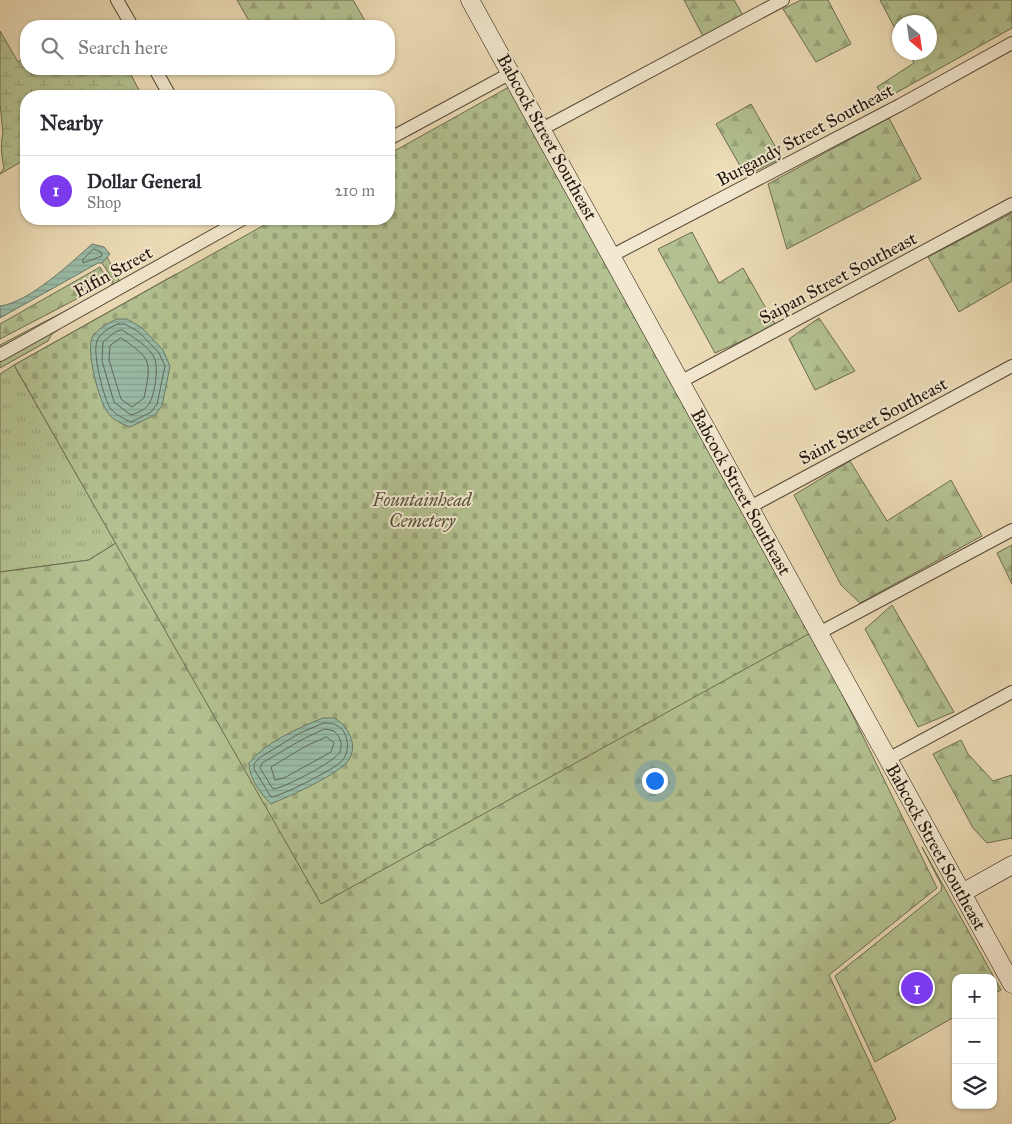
<!DOCTYPE html>
<html lang="en">
<head>
<meta charset="utf-8">
<style>
  body { margin:0; font-family:"IM FELL Great Primer",serif; background:#f2f2f3; color:#2b2b33 }
  .controls { position:absolute; right:15px; bottom:15px; display:grid; overflow:hidden; border-radius:10px; box-shadow:0 1px 4px #0004 }
  .controls button { width:45px; height:45px; display:grid; place-items:center; padding:0; border:0; border-bottom:1px solid #e1e1e2; background:#fff; color:#2b2b33; font:25px sans-serif }
  .compass { position:absolute; left:892px; top:15px; width:45px; height:45px; border-radius:50%; background:#fff; box-shadow:0 1px 4px #0004; rotate:151deg }
  .you { position:absolute; left:654px; top:780px; width:18px; height:18px; margin:-12px; border:4px solid #fff; border-radius:50%; background:#1a73e8; box-shadow:0 0 0 8px #1a73e833 }
  .badge { display:grid; place-items:center; width:32px; height:32px; border-radius:50%; background:#7c3aed; color:#fff; font-size:16px; font-weight:700 }
  .pin { position:absolute; translate:-50% -50%; border:2px solid #fff; box-shadow:0 1px 5px #0006 }
  .list { margin:0; padding:0; list-style:none }
  h2 { display:flex; justify-content:space-between; align-items:center; height:65px; margin:0; padding:0 20px; font-size:21px }
  h2 small { font-size:16px; font-weight:400; color:#7c7c81 }
  .list li { display:grid; grid-template-columns:32px 1fr auto; gap:15px; align-items:center; box-sizing:border-box; height:70px; padding:0 20px; border-top:1px solid #e1e1e2 }
  .list b { display:block; font-size:19px; white-space:nowrap }
  .list p { margin:0; font-size:16px; white-space:nowrap; color:#7c7c81 }
  .list em { font-size:16px; font-style:normal; color:#7c7c81 }
  .icon { flex:none; width:28px; height:28px; fill:none; stroke:currentColor; stroke-width:2; stroke-linecap:round; stroke-linejoin:round }
  .map { position:relative; flex:none; width:1012px; height:1124px; overflow:hidden }
  .search { position:absolute; background:#fff; box-shadow:0 1px 4px #0004; left:20px; top:20px; width:375px; height:55px; display:flex; align-items:center; gap:12px; box-sizing:border-box; padding:0 18px; border-radius:20px; color:#7c7c81; font-size:19px }
  .panel { position:absolute; background:#fff; box-shadow:0 1px 4px #0004; left:20px; top:90px; width:375px; height:135px; border-radius:20px }
  .map>svg:first-child { display:block }
  .grass { fill:url(#grass-tufts); stroke:#6c6c50 }
  .forest { fill:url(#forest-firs); stroke:#6c6c50 }
  .wetland { fill:url(#wetland-marsh); stroke:#6c6c50 }
  .cemetery { fill:url(#cemetery-stones); stroke:#6c6c50 }
  .water { fill:url(#water-rules); stroke:#6a7a6b }
  .lines { fill:none; stroke-linecap:round; stroke-linejoin:round }
  .shore { stroke:#5e695c; stroke-width:1 }
  .street-casing { stroke:#564738; stroke-width:14 }
  .secondary-casing { stroke:#23150e; stroke-width:19 }
  .street { stroke:#f3e9d0; stroke-width:12 }
  .secondary { stroke:#f3e9d0; stroke-width:18 }
  .labels { text-anchor:middle; dominant-baseline:central; stroke-width:4; stroke-linejoin:round; paint-order:stroke }
  .street-label { font-size:18px; fill:#23150e; stroke:#f3e9d0 }
  .park-label { font-size:18px; font-style:italic; fill:#56523c; stroke:#f3e9d0 }
</style>
</head>
<body>
<div class="map">
<svg width="1012" height="1124" viewBox="0 0 1012 1124">
  <defs>
    <pattern id="grass-tufts" width="24" height="20" patternUnits="userSpaceOnUse" patternTransform="scale(1.25)"><rect width="24" height="20" fill="#b4c291"/><path d="M3 7l-1-3M5 7V3M7 7l1-3M15 17l-1-3M17 17v-4M19 17l1-3" fill="none" stroke="#9aa67c"/></pattern>
    <pattern id="forest-firs" width="22" height="20" patternUnits="userSpaceOnUse" patternTransform="scale(1.25)"><rect width="22" height="20" fill="#b4c291"/><path d="M5 1l3.5 6h-7zM16 11l3.5 6h-7z" fill="#9aa67c"/></pattern>
    <pattern id="wetland-marsh" width="20" height="14" patternUnits="userSpaceOnUse" patternTransform="scale(1.25)"><rect width="20" height="14" fill="#b4c291"/><path d="M1 5h8M5 5V1M11 12h8M15 12V8" fill="none" stroke="#9aa67c"/></pattern>
    <pattern id="cemetery-stones" width="16" height="16" patternUnits="userSpaceOnUse" patternTransform="scale(1.25)"><rect width="16" height="16" fill="#b4c291"/><path d="M2 7V4a2 2 0 0 1 4 0v3zM10 15v-3a2 2 0 0 1 4 0v3z" fill="#9aa67c"/></pattern>
    <pattern id="water-rules" width="6" height="5" patternUnits="userSpaceOnUse" patternTransform="scale(1.25)"><rect width="6" height="5" fill="#9abda9"/><path d="M0 2.5h6" fill="none" stroke="#84a290"/></pattern>
  </defs>
  <rect width="100%" height="100%" fill="#edddb7"/>
  <filter id="stains"><feTurbulence type="fractalNoise" baseFrequency=".004" numOctaves="4"/><feColorMatrix values="0 0 0 0 .2 0 0 0 0 .09 0 0 0 0 .02 0 0 0 .5 -.17"/></filter>
  <radialGradient id="worn" r=".72"><stop offset=".6" stop-color="#630" stop-opacity="0"/><stop offset="1" stop-color="#630" stop-opacity=".3"/></radialGradient>
  <polygon class="grass" points="14,365 116,543 89,560 0,572 0,374"/>
  <g class="forest">
    <polygon points="237,0 353,0 368,26 252,26"/>
    <polygon points="684,0 734,0 744,17 704,38"/>
    <polygon points="801,0 828,0 851,44 816,62 783,9"/>
    <polygon points="880,0 1012,0 1012,28 885,99 877,87 914,63 909,53 930,52 930,22 900,22 899,36"/>
    <polygon points="751,104 782,158 746,176 716,124"/>
    <polygon points="889,118 921,179 787,249 768,184"/>
    <polygon points="1012,213 1012,281 959,312 928,257"/>
    <polygon points="692,232 719,283 743,268 776,326 715,353 658,249"/>
    <polygon points="100,267 109,282 0,339 0,324"/>
    <polygon points="176,274 812,632 937,888 829,975 896,1119 887,1124 0,1124 0,572 89,560 116,543 14,365"/>
    <polygon points="819,318 855,371 815,390 789,339"/>
    <polygon points="850,461 887,521 951,480 982,536 860,603 841,585 794,495"/>
    <polygon points="1012,545 1012,584 997,553"/>
    <polygon points="892,605 954,712 918,727 865,629"/>
    <polygon points="961,740 968,754 993,781 1012,775 1012,838 987,843 973,828 933,754"/>
    <polygon points="922,847 1001,990 993,994 993,978 956,978 956,1016 875,1062 835,976 941,891 942,886"/>
  </g>
  <g class="wetland">
    <path d="M 0,31 L 18,62 L 26,57 L 26,69 L 128,69 L 141,94 L 137,96 L 26,96 L 26,159 L 0,174 L 4,168 C 2,158 0,144 3,134 L 0,103 Z"/>
    <polygon points="107,257 121,284 51,335 48,341 0,368 0,345 111,287 113,280 102,263"/>
  </g>
  <polygon class="cemetery" points="509,87 812,632 321,904 14,365 275,219 389,219 389,154"/>
  <g class="water">
    <path d="M 92,244 L 104,247 L 110,254 L 102,263 L 98,263 L 0,318 L 0,306 C 28,303 71,263 92,244 Z"/>
    <path d="M 117,319 L 127,319 L 142,328 L 163,350 L 170,366 L 162,406 L 155,415 L 130,427 C 122,424 113,420 108,413 C 99,402 86,351 92,338 C 97,329 108,323 117,319 Z"/>
    <path d="M 323,718 L 334,718 C 351,727 361,752 343,766 C 326,780 292,795 271,804 C 260,793 249,778 249,763 C 266,742 298,728 323,718 Z"/>
  </g>
  <g class="lines">
    <g class="shore">
      <polygon points="94,249 101,252 102,256 83,263 83,260"/>
      <path d="M 118,324 L 125,324 L 139,332 L 159,353 L 165,366 L 157,404 L 151,412 L 131,422 C 124,419 116,415 111,409 C 104,401 92,352 97,341 C 100,333 110,327 118,324 Z"/>
      <path d="M 122,330 C 133,337 148,346 154,357 C 159,366 155,393 150,402 C 147,409 138,413 131,415 L 114,402 L 102,361 L 103,342 L 115,332 Z"/>
      <path d="M 121,338 C 153,359 151,363 144,398 L 132,407 L 121,399 L 109,360 L 110,346 Z"/>
      <path d="M 324,723 C 333,723 338,724 344,732 C 349,741 349,754 341,762 C 332,770 282,796 271,797 L 254,769 L 254,764 L 259,758 L 300,733 Z"/>
      <path d="M 325,729 L 334,731 C 340,737 343,743 340,752 C 336,761 282,789 273,789 L 260,768 L 262,763 L 303,739 Z"/>
      <polygon points="327,737 334,743 331,752 284,778 275,780 271,767 306,746"/>
    </g>
    <g class="street-casing">
      <g id="street">
        <polyline points="117,0 132,26"/>
        <polyline points="155,69 170,96"/>
        <polyline points="542,129 783,0"/>
        <polyline points="389,139 511,73"/>
        <polyline points="613,255 900,105 1012,43"/>
        <polyline points="0,355 243,219"/>
        <polyline points="680,382 1012,204"/>
        <polyline points="750,507 1012,366"/>
        <polyline points="819,633 1012,530"/>
        <polyline points="888,759 1012,692"/>
      </g>
    </g>
    <g class="secondary-casing">
      <g id="secondary">
        <polyline points="470,0 1012,984"/>
        <polyline points="962,893 1012,865"/>
      </g>
    </g>
    <use href="#street" class="street"/>
    <use href="#secondary" class="secondary"/>
  </g>
  <g class="labels">
    <g class="street-label">
      <text transform="translate(805 135) rotate(-28)">Burgandy Street Southeast</text>
      <text transform="translate(547 137) rotate(61)">Babcock Street Southeast</text>
      <text transform="translate(113 272) rotate(-29)">Elfin Street</text>
      <text transform="translate(838 278) rotate(-28)">Saipan Street Southeast</text>
      <text transform="translate(873 421) rotate(-28)">Saint Street Southeast</text>
      <text transform="translate(741 492) rotate(61)">Babcock Street Southeast</text>
      <text transform="translate(936 847) rotate(61)">Babcock Street Southeast</text>
    </g>
    <g class="park-label">
      <text x="422" y="500">Fountainhead<tspan x="422" dy="21">Cemetery</tspan></text>
    </g>
  </g>
  <rect width="100%" height="100%" filter="url(#stains)"/>
  <rect width="100%" height="100%" fill="url(#worn)"/>
</svg>
<div class="controls">
<button>+</button>
<button>−</button>
<button><svg class="icon" aria-label="layers" viewBox="0 0 24 24"><path d="M12 4l9 5-9 5-9-5zM3 14l9 5 9-5"/></svg></button>
</div>
<svg class="compass" viewBox="-18 -18 36 36"><path d="M0-13l5 13h-10z" fill="#e53935"/><path d="M0 13l5-13h-10z" fill="#7c7c81"/></svg>
<div class="you"></div>
<div class="pin badge" style="left:917px;top:988px">1</div>
<div class="search"><svg class="icon" aria-label="search" viewBox="0 0 24 24"><circle cx="10" cy="10" r="6"/><path d="M15 15l6 6"/></svg>Search here</div>
<section class="panel">
<h2>Nearby<small></small></h2>
<ul class="list">
<li><span class="badge">1</span><div><b>Dollar General</b><p>Shop</p></div><em>210 m</em></li>
</ul>
</section>
</div>
</body>
</html>
